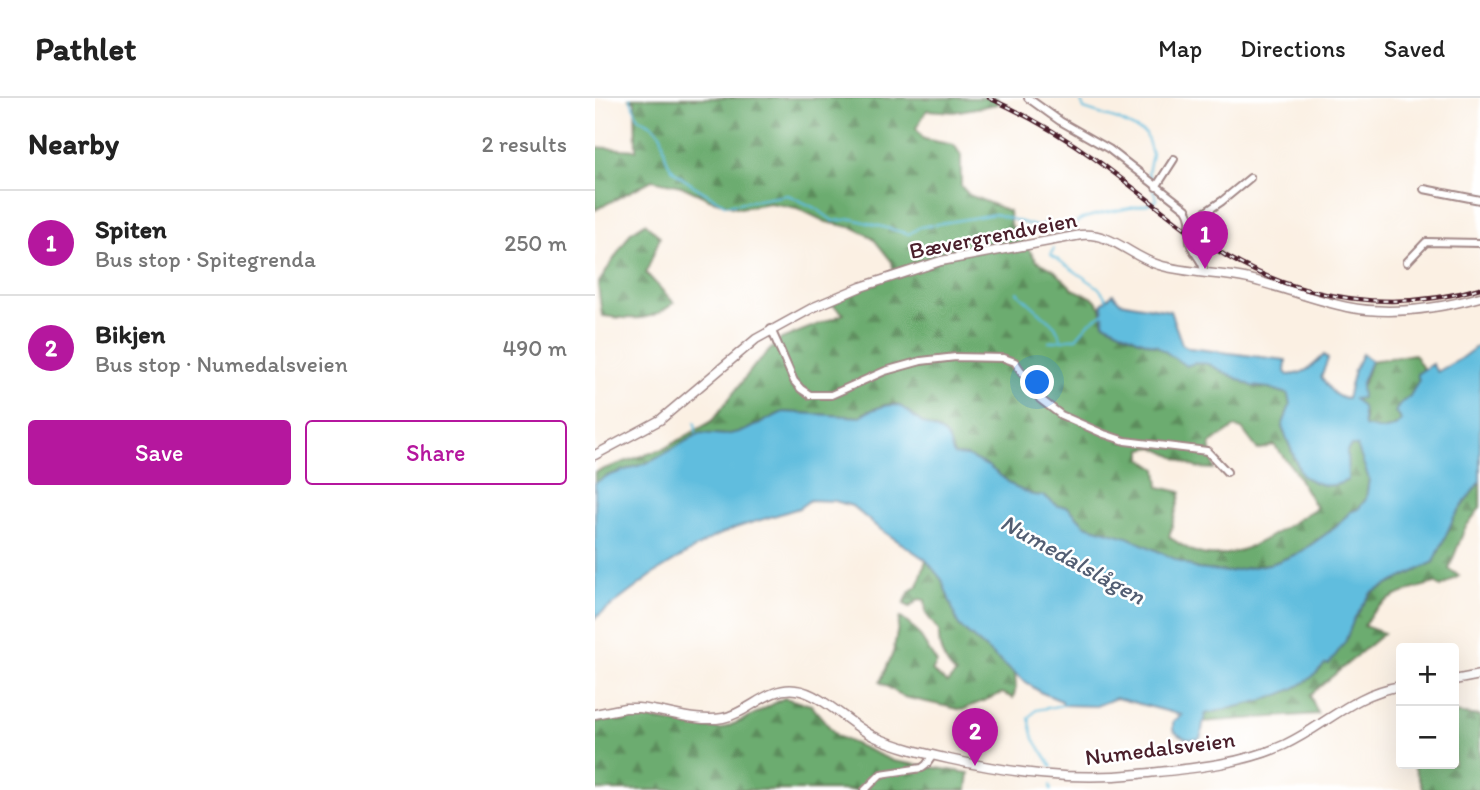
<!DOCTYPE html>
<html lang="en">
<head>
<meta charset="utf-8">
<style>
  body { margin:0; font-family:Itim,sans-serif; background:#f6f6f6; color:#222 }
  .controls { position:absolute; right:21px; bottom:21px; display:grid; overflow:hidden; border-radius:7px; box-shadow:0 7px 28px #0002 }
  .controls button { width:63px; height:63px; display:grid; place-items:center; padding:0; border:0; border-bottom:2px solid #e0e0e0; background:#fff; color:#222; font:35px sans-serif }
  .you { position:absolute; left:443px; top:285px; width:24px; height:24px; margin:-18px; border:5px solid #fff; border-radius:50%; background:#1a73e8; box-shadow:0 0 0 10px #1a73e833 }
  .badge { display:grid; place-items:center; width:46px; height:46px; border-radius:50%; background:#b5179e; color:#fff; font-size:23px; font-weight:700 }
  .pin { position:absolute; translate:-50% -58px; filter:drop-shadow(0 2px 4px #0008) }
  .pin::after { content:''; position:absolute; top:37px; width:24px; height:21px; background:inherit; clip-path:polygon(0 0,100% 0,50% 100%) }
  .list { margin:0; padding:0; list-style:none }
  h2 { display:flex; justify-content:space-between; align-items:center; height:91px; margin:0; padding:0 28px; font-size:30px }
  h2 small { font-size:23px; font-weight:400; color:#767676 }
  .list li { display:grid; grid-template-columns:46px 1fr auto; gap:21px; align-items:center; box-sizing:border-box; height:105px; padding:0 28px; border-top:2px solid #e0e0e0 }
  .list b { display:block; font-size:26px; white-space:nowrap }
  .list p { margin:0; font-size:23px; white-space:nowrap; color:#767676 }
  .list em { font-size:23px; font-style:normal; color:#767676 }
  .actions { display:flex; gap:14px; padding:21px 28px }
  .actions a { flex:1; padding:16px 0; border:2px solid #b5179e; border-radius:7px; text-align:center; font-size:24px; color:#b5179e }
  .actions .main { background:#b5179e; color:#fff }
  .map { position:relative; flex:none; width:885px; height:692px; overflow:hidden }
  header { display:flex; align-items:center; gap:42px; box-sizing:border-box; height:98px; padding:0 35px; background:#fff; border-bottom:2px solid #e0e0e0 }
  header strong { font-size:33px }
  nav { display:flex; gap:38px; margin-inline-start:auto; font-size:24px }
  main { display:flex }
  aside { flex:1; background:#fff }
  .map>svg:first-child { display:block }
  .forest { fill:url(#forest-firs); stroke:#5b664d; stroke-width:2; fill-rule:evenodd }
  .water { fill:#60bdde; stroke:#556e84; stroke-width:2 }
  .lines { fill:none; stroke-linecap:round; stroke-linejoin:round }
  .stream { stroke:#60bdde; stroke-width:2 }
  .canal { stroke:#60bdde; stroke-width:5 }
  .minor-casing { stroke:#a28887; stroke-width:10 }
  .major-casing { stroke:#a28887; stroke-width:11 }
  .minor { stroke:#fff; stroke-width:6 }
  .major { stroke:#fff; stroke-width:8 }
  .rail-casing { stroke:#4a1f2b; stroke-width:4.5 }
  .rail { stroke:#fff; stroke-width:2; stroke-dasharray:5; stroke-linecap:butt }
  .labels { text-anchor:middle; dominant-baseline:central; stroke-width:5; stroke-linejoin:round; paint-order:stroke }
  .street-label { font-size:23px; fill:#4a1f2b; stroke:#fff }
  .water-label { font-size:24px; font-style:italic; fill:#535e73; stroke:#fff }
</style>
</head>
<body>
<header>
<strong>Pathlet</strong>
<nav><a>Map</a><a>Directions</a><a>Saved</a></nav>
</header>
<main>
<aside>
<h2>Nearby<small>2 results</small></h2>
<ul class="list">
<li><span class="badge">1</span><div><b>Spiten</b><p>Bus stop · Spitegrenda</p></div><em>250 m</em></li>
<li><span class="badge">2</span><div><b>Bikjen</b><p>Bus stop · Numedalsveien</p></div><em>490 m</em></li>
</ul>
<div class="actions"><a class="main">Save</a><a>Share</a></div>
</aside>
<div class="map">
<svg width="885" height="692" viewBox="0 0 885 692">
  <defs>
    <pattern id="forest-firs" width="22" height="20" patternUnits="userSpaceOnUse" patternTransform="scale(1.75)"><rect width="22" height="20" fill="#6cac6f"/><path d="M5 1l3.5 6h-7zM16 11l3.5 6h-7z" fill="#5b8b5b"/></pattern>
  </defs>
  <rect width="100%" height="100%" fill="#fff"/>
  <filter id="ink" filterUnits="userSpaceOnUse"><feTurbulence type="fractalNoise" baseFrequency=".0143" numOctaves="2"/><feDisplacementMap in="SourceGraphic" scale="14" xChannelSelector="R" yChannelSelector="G"/><feConvolveMatrix kernelMatrix="1 2 1 2 8 2 1 2 1" color-interpolation-filters="sRGB"/></filter>
  <filter id="wash" filterUnits="userSpaceOnUse"><feTurbulence type="fractalNoise" baseFrequency=".00686" numOctaves="4" result="noise"/><feDisplacementMap in="SourceGraphic" scale="28" xChannelSelector="R" yChannelSelector="G"/><feGaussianBlur stdDeviation="1.57" result="paint"/><feColorMatrix in="noise" values="0 0 0 0 0 0 0 0 0 0 0 0 0 0 0 0 0 1.4 0 .05"/><feComposite in="paint" operator="in"/></filter>
  <g filter="url(#wash)">
    <rect width="100%" height="100%" fill="#fbf0e3"/>
    <g class="forest">
      <path d="M 33,0 L 402,0 L 403,6 L 359,14 L 332,12 L 321,30 L 329,41 L 359,47 L 366,57 L 366,88 L 374,97 L 414,113 L 415,126 L 442,163 L 459,172 L 478,191 L 500,201 L 506,210 L 509,225 L 542,241 L 562,248 L 575,256 L 600,265 L 613,265 L 657,288 L 674,290 L 693,296 L 695,307 L 687,329 L 707,378 L 752,382 L 752,353 L 756,348 L 762,348 L 766,354 L 774,381 L 771,401 L 763,411 L 755,414 L 741,429 L 704,455 L 679,465 L 632,474 L 602,471 L 584,465 L 561,452 L 490,427 L 473,409 L 463,408 L 449,398 L 438,397 L 421,390 L 393,368 L 372,358 L 359,357 L 353,342 L 344,332 L 332,328 L 301,306 L 290,307 L 269,315 L 266,319 L 188,314 L 149,333 L 130,337 L 118,336 L 57,363 L 10,379 L 0,385 L 0,374 L 70,350 L 117,323 L 160,267 L 186,241 L 249,216 L 234,204 L 299,175 L 297,164 L 277,139 L 259,130 L 231,124 L 202,110 L 175,105 L 145,110 L 114,101 L 86,88 L 57,82 L 0,112 L 0,49 L 41,52 L 40,3 ZM 640,329 L 647,331 L 663,352 L 679,347 L 699,372 L 721,410 C 688,429 643,467 603,455 C 593,452 583,445 574,439 L 586,394 L 564,389 L 562,371 L 547,361 L 547,351 L 559,349 L 602,370 L 619,371 L 615,346 Z"/>
      <path d="M 50,125 L 65,139 L 51,175 L 79,205 C 54,225 37,221 7,218 L 3,186 L 36,134 Z"/>
      <path d="M 819,256 L 829,272 L 823,276 L 824,282 L 815,298 L 805,306 L 801,314 L 804,317 L 806,323 C 796,333 781,334 769,328 L 769,316 L 759,301 L 770,281 L 776,263 Z"/>
      <path d="M 885,383 L 885,410 L 870,430 L 854,471 L 864,478 L 846,489 L 840,485 C 813,492 781,501 769,528 L 789,535 L 715,597 L 723,616 L 607,624 L 610,616 C 650,606 703,600 730,566 L 734,565 L 750,544 L 759,521 L 776,495 L 839,464 L 859,419 Z"/>
      <path d="M 331,462 L 347,482 L 364,528 L 420,576 L 421,590 L 418,600 L 407,595 L 367,612 L 309,599 L 285,584 L 298,555 L 305,519 L 321,532 L 342,565 L 337,573 L 352,585 L 361,576 C 348,564 343,550 344,533 L 331,516 L 330,502 L 324,501 L 315,509 L 309,506 L 315,493 L 323,488 Z"/>
      <polygon points="189,600 216,607 242,638 298,663 374,675 372,692 0,692 0,624 44,619 96,628 127,631 150,621"/>
      <polygon points="859,615 885,618 885,692 828,692 818,666 859,666"/>
    </g>
    <path class="water" d="M 518,196 L 525,204 L 575,213 L 587,246 L 594,250 L 691,262 L 690,274 L 693,277 C 710,276 717,269 729,257 L 733,261 L 726,279 C 734,290 738,299 752,301 L 759,272 L 767,256 L 776,263 L 766,287 L 767,300 L 759,301 L 767,309 L 769,328 L 787,332 L 799,329 L 806,323 L 804,317 L 800,314 L 805,306 L 815,298 L 824,282 L 822,276 L 837,266 L 842,274 L 865,261 L 885,246 L 885,383 L 859,419 L 839,464 L 776,495 L 759,521 L 750,544 L 734,566 L 730,566 C 703,600 650,606 610,616 L 606,638 L 604,641 C 595,643 585,640 578,632 L 578,623 L 587,617 L 521,600 L 501,608 L 468,607 L 467,603 L 445,594 L 420,576 L 364,528 L 347,482 L 331,462 L 282,429 L 257,408 L 240,403 L 215,402 L 204,410 L 140,430 L 117,440 L 60,475 L 0,520 L 0,385 L 10,379 L 57,363 L 105,335 L 130,337 L 149,333 L 188,314 L 266,319 C 270,314 274,313 280,311 C 308,300 309,313 329,326 C 337,331 348,332 353,341 C 356,346 356,352 359,357 L 372,358 L 393,368 L 421,390 L 438,397 L 449,398 L 463,408 L 473,409 L 490,427 L 532,439 L 602,471 L 632,474 L 679,465 L 704,455 L 741,429 L 755,414 L 763,411 L 771,401 L 774,381 L 762,348 L 756,348 L 752,353 L 753,382 C 734,392 724,387 707,378 L 687,329 L 695,307 L 693,296 L 674,290 L 657,288 L 613,266 L 600,265 L 591,268 L 562,248 L 542,241 L 509,225 L 507,205 Z"/>
    <g class="lines">
      <g class="stream">
        <path d="M 35,0 L 43,20 C 82,35 59,51 79,73 C 88,83 118,99 131,107 L 193,97 L 222,111 L 238,123 L 258,121 L 314,136 L 325,129 L 400,116 L 443,129 L 451,135 L 455,132 L 464,135 L 467,130 L 474,135 C 478,131 479,125 485,122 C 502,113 554,110 562,102 L 557,87"/>
        <polyline points="485,0 489,11 523,22 551,36 557,56 553,75 557,82"/>
        <polyline points="459,150 456,157 503,189 512,201"/>
        <polyline points="422,194 460,228 466,240"/>
        <polyline points="454,244 481,240 495,224 509,215"/>
        <polyline points="100,324 101,334"/>
        <polyline points="457,669 439,641 434,620 441,612 468,607"/>
        <polyline points="455,687 456,692"/>
      </g>
      <polyline class="canal" points="446,131 448,127"/>
    </g>
  </g>
  <g filter="url(#ink)">
    <g class="lines">
      <g class="minor-casing">
        <g id="minor">
          <path d="M 433,0 L 465,23 L 514,51 L 591,111 C 599,123 593,131 595,144 C 597,156 609,161 609,175"/>
          <polyline points="561,89 579,61"/>
          <polyline points="829,91 885,102"/>
          <polyline points="596,124 627,103 655,80"/>
          <polyline points="812,164 831,144 885,145"/>
          <polyline points="176,231 199,283 206,291 215,297 236,297 290,273 326,263 361,259 409,260 420,264 445,301 466,317 509,336 530,343 612,353 632,374"/>
          <polyline points="270,692 286,676 327,670 331,667 338,657"/>
        </g>
      </g>
      <g class="major-casing">
        <g id="major">
          <path d="M 0,357 L 65,322 L 161,241 L 219,209 L 266,189 L 346,163 L 486,137 C 517,134 536,159 564,167 C 594,176 625,174 654,181 C 687,189 719,202 752,209 C 797,218 842,211 885,199"/>
          <polyline points="859,582 885,577"/>
          <path d="M 0,616 L 30,610 L 43,610 C 70,612 101,625 128,620 C 154,615 173,588 201,592 C 226,595 254,626 278,638 C 302,649 328,655 354,661 C 417,675 479,683 544,676 C 591,671 645,667 689,647 C 732,627 757,596 806,588"/>
        </g>
      </g>
      <use href="#minor" class="minor"/>
      <use href="#major" class="major"/>
      <g class="rail-casing">
        <path id="rail" d="M 394,0 C 432,17 467,37 500,61 C 545,93 586,131 633,159 C 709,203 801,215 885,190"/>
      </g>
      <use href="#rail" class="rail"/>
    </g>
  </g>
  <g class="labels">
    <g class="street-label">
      <text transform="translate(398 137) rotate(-11)">Bævergrendveien</text>
      <text transform="translate(565 650) rotate(-7)">Numedalsveien</text>
    </g>
    <g class="water-label">
      <text transform="translate(478 461) rotate(29)">Numedalslågen</text>
    </g>
  </g>
</svg>
<div class="controls">
<button>+</button>
<button>−</button>
</div>
<div class="you"></div>
<div class="pin badge" style="left:610px;top:171px">1</div>
<div class="pin badge" style="left:380px;top:668px">2</div>
</div>
</main>
</body>
</html>
